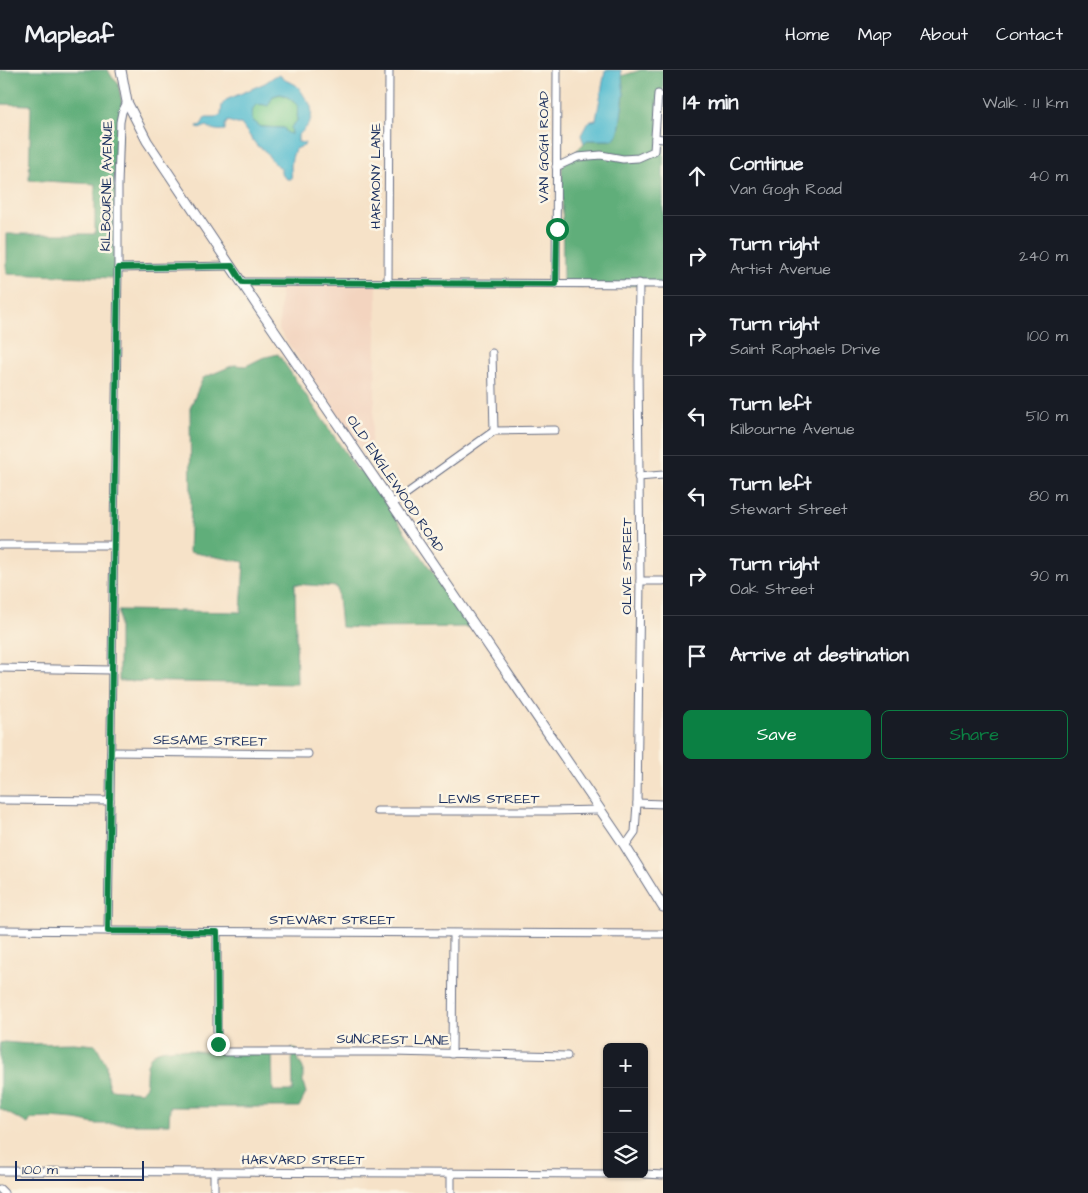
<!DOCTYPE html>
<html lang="en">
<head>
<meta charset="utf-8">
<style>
  body { margin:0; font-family:"Architects Daughter",sans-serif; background:#242831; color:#f1f3f6 }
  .controls { position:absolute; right:15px; bottom:15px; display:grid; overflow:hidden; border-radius:8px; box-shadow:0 1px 4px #0004 }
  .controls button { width:45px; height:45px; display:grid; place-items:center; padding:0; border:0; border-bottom:1px solid #363941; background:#171b24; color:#f1f3f6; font:25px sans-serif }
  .scale { position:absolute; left:15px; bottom:12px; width:129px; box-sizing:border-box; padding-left:5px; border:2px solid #1b2f5e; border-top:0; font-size:14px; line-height:18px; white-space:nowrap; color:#1b2f5e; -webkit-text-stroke:4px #fcf5e5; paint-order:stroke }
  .stop { position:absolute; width:15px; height:15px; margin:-11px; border:4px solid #0b8043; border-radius:50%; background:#fff }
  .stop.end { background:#0b8043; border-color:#fff; box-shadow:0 1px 5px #0008 }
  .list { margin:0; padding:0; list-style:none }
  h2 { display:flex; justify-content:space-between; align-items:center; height:65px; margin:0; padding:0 20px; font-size:21px }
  h2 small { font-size:16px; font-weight:400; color:#9ea1a6 }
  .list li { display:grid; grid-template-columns:32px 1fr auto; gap:15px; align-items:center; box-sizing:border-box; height:80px; padding:0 20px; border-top:1px solid #363941 }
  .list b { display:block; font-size:19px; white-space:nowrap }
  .list p { margin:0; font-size:16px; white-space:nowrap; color:#9ea1a6 }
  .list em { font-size:16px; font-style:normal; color:#9ea1a6 }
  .actions { display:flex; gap:10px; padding:15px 20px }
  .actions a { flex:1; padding:11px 0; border:1px solid #0b8043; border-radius:8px; text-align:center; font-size:18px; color:#0b8043 }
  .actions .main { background:#0b8043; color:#fff }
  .icon { flex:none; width:28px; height:28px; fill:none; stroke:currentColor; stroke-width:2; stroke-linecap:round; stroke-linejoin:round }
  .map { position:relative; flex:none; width:663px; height:1123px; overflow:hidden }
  header { display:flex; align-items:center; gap:30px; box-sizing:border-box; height:70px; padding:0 25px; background:#171b24; border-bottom:1px solid #363941 }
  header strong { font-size:24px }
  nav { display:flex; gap:28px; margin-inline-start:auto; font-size:18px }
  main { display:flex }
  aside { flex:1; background:#171b24 }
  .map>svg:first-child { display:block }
  .built { fill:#f3d4bf }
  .green { fill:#75ca8f; stroke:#487c76 }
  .forest { fill:#60ae7a; stroke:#3e6e6c }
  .water { fill:#53bcd0; stroke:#377697; fill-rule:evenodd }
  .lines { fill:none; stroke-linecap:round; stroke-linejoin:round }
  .minor-casing { stroke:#686e83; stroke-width:9 }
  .tertiary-casing { stroke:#686e83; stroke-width:11 }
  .minor { stroke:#fff; stroke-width:7 }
  .tertiary { stroke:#fff; stroke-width:9 }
  .route { stroke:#0b8043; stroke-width:6 }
  .labels { text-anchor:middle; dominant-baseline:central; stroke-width:5; stroke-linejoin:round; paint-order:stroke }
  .street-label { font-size:14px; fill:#1b2f5e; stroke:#fcf5e5 }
</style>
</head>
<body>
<header>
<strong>Mapleaf</strong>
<nav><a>Home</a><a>Map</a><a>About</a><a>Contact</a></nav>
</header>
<main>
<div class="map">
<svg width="663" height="1123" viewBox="0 0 663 1123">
  <rect width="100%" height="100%" fill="#fcf5e5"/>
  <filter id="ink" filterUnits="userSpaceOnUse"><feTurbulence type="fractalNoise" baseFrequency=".02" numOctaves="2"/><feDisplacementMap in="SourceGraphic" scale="10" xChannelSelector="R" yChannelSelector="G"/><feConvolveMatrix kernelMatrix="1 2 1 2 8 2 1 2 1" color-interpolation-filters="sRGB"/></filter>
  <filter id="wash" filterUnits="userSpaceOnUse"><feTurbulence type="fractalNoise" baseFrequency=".0096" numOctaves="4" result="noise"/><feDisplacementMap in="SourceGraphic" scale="20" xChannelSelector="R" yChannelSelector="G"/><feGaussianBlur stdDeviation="1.12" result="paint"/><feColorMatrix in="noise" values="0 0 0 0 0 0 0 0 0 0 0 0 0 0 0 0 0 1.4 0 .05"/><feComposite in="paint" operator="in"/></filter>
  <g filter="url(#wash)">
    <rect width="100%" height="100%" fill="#f6e2c8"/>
    <polygon class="built" points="281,214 377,215 375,328 370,384 369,391 279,260"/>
    <path class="green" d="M 280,24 C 287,25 293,31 298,36 L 297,51 L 294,55 L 292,64 C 287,64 286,62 284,58 L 261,57 L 252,50 C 252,40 251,33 264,34 L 273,26 Z"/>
    <g class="forest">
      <polygon points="0,0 108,0 112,7 118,13 122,33 124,38 122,50 115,208 7,204 7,164 95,164 95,114 29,110 31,35 0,34"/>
      <polygon points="641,0 663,0 663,215 563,217 562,96 587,70 612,70 622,39 624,24 621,6"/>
      <polygon points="278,284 357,400 363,401 373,415 470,557 364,558 341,557 337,517 295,514 297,614 119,611 119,540 241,542 244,492 189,482 191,435 190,338 203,308 234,295 246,296 262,288"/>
      <path d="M 4,972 L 28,974 L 73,973 L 96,975 L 106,994 L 107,1010 L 110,1019 L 141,1022 L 146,1016 C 146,997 145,979 170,979 C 174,978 178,978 182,979 C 191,980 195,982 205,981 L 272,980 L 273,1021 L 293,1021 L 292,977 L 297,980 L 299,991 L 303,998 L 303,1012 L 306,1023 L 299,1037 L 170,1037 L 169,1054 L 95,1054 L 76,1050 L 49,1048 L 31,1049 L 28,1054 L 0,1039 L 0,973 Z"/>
    </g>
    <g class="water">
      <polygon points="606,0 621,0 624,24 619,62 613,70 587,70 584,73 581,65 588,52 596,50 605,1"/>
      <path d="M 280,5 C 285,12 290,11 296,15 C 299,17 301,21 303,24 C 305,28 308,31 310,34 C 315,47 308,58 298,65 L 298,72 L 305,73 L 304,76 L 295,79 C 293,85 291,90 291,96 C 291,101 292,105 291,109 L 287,109 L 281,104 L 281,98 L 274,93 L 263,79 L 257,76 L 241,54 L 237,54 L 228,51 L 225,55 L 225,60 C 218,61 212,60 207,56 L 199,59 L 197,56 L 201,55 L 205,48 L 215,48 L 221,45 L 222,35 L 226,30 L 265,13 L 275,6 ZM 280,24 C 287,25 293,31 298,36 L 297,51 L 291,57 L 292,64 C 287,64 286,62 284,58 L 261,57 L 252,50 C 252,38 253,31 268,36 L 273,26 Z"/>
    </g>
  </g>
  <g filter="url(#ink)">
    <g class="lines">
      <g class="minor-casing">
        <g id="minor">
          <polyline points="655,68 663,69"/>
          <polyline points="556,97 578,87 601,85 623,89 638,88 654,81 658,24"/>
          <polyline points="118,198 231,196"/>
          <polyline points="242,212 663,214"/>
          <polyline points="388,213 389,0"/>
          <polyline points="556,214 557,0"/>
          <polyline points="494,361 555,360"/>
          <polyline points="638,407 663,405"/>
          <polyline points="392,434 494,361 492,283"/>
          <polyline points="0,475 113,475"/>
          <polyline points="640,511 663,511"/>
          <polyline points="0,598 111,600"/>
          <polyline points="111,682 308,684"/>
          <polyline points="0,730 110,731"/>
          <polyline points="637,733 663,734"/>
          <polyline points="377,741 552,741 600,740"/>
          <polyline points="625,776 635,762 637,733 640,511 638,297 639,213"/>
          <polyline points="0,860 108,861 663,864"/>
          <polyline points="108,861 118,198 118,116 120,52 122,42 127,32"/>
          <path d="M 217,862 L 217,969 C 218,976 220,979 226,982 L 391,982 L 567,986"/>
          <polyline points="452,984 453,864"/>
          <polyline points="0,1101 607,1104"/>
          <polyline points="214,1102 214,1123"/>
          <polyline points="644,1104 663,1105"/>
          <polyline points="0,1119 4,1123"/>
          <polyline points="451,1123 451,1103"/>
        </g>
      </g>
      <g class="tertiary-casing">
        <polyline id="tertiary" points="121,0 127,32 147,71 260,240 625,776 663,837"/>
      </g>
      <use href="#minor" class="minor"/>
      <use href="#tertiary" class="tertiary"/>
    </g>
  </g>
  <g class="lines" filter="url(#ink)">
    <polyline class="route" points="218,974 217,862 108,861 118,198 232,196 242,212 556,214 557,159"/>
  </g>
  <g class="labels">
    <g class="street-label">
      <text transform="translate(544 77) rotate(-90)">VAN GOGH ROAD</text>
      <text transform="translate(376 106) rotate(-90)">HARMONY LANE</text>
      <text transform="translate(107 116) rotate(-89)">KILBOURNE AVENUE</text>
      <text transform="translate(395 414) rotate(56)">OLD ENGLEWOOD ROAD</text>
      <text transform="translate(627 496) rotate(-90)">OLIVE STREET</text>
      <text transform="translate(210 671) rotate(1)">SESAME STREET</text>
      <text x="489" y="729">LEWIS STREET</text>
      <text x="332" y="850">STEWART STREET</text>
      <text transform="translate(393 970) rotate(1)">SUNCREST LANE</text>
      <text x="303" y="1090">HARVARD STREET</text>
    </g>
  </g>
</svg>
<div class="controls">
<button>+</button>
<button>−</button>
<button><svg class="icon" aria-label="layers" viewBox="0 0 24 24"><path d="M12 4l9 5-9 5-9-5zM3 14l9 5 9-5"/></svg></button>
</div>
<div class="scale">100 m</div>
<div class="stop" style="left:557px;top:159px"></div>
<div class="stop end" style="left:218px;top:974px"></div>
</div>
<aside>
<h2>14 min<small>Walk · 1.1 km</small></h2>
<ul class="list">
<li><svg class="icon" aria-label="ahead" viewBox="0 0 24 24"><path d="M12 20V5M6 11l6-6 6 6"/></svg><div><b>Continue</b><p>Van Gogh Road</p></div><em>40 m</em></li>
<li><svg class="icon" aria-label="right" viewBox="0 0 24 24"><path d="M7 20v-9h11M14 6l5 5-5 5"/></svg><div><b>Turn right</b><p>Artist Avenue</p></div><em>240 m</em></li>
<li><svg class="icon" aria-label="right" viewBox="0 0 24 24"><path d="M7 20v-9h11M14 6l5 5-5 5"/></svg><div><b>Turn right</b><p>Saint Raphaels Drive</p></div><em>100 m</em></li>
<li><svg class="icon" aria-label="left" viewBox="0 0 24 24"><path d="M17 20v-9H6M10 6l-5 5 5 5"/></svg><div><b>Turn left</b><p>Kilbourne Avenue</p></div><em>510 m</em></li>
<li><svg class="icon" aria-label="left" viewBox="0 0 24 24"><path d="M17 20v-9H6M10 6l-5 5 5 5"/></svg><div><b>Turn left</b><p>Stewart Street</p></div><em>80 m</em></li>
<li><svg class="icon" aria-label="right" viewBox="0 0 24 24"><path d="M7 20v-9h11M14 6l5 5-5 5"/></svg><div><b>Turn right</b><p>Oak Street</p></div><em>90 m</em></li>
<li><svg class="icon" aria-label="arrive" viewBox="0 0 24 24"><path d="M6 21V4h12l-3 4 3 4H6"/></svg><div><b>Arrive at destination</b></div></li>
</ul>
<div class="actions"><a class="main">Save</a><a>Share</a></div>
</aside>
</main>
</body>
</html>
